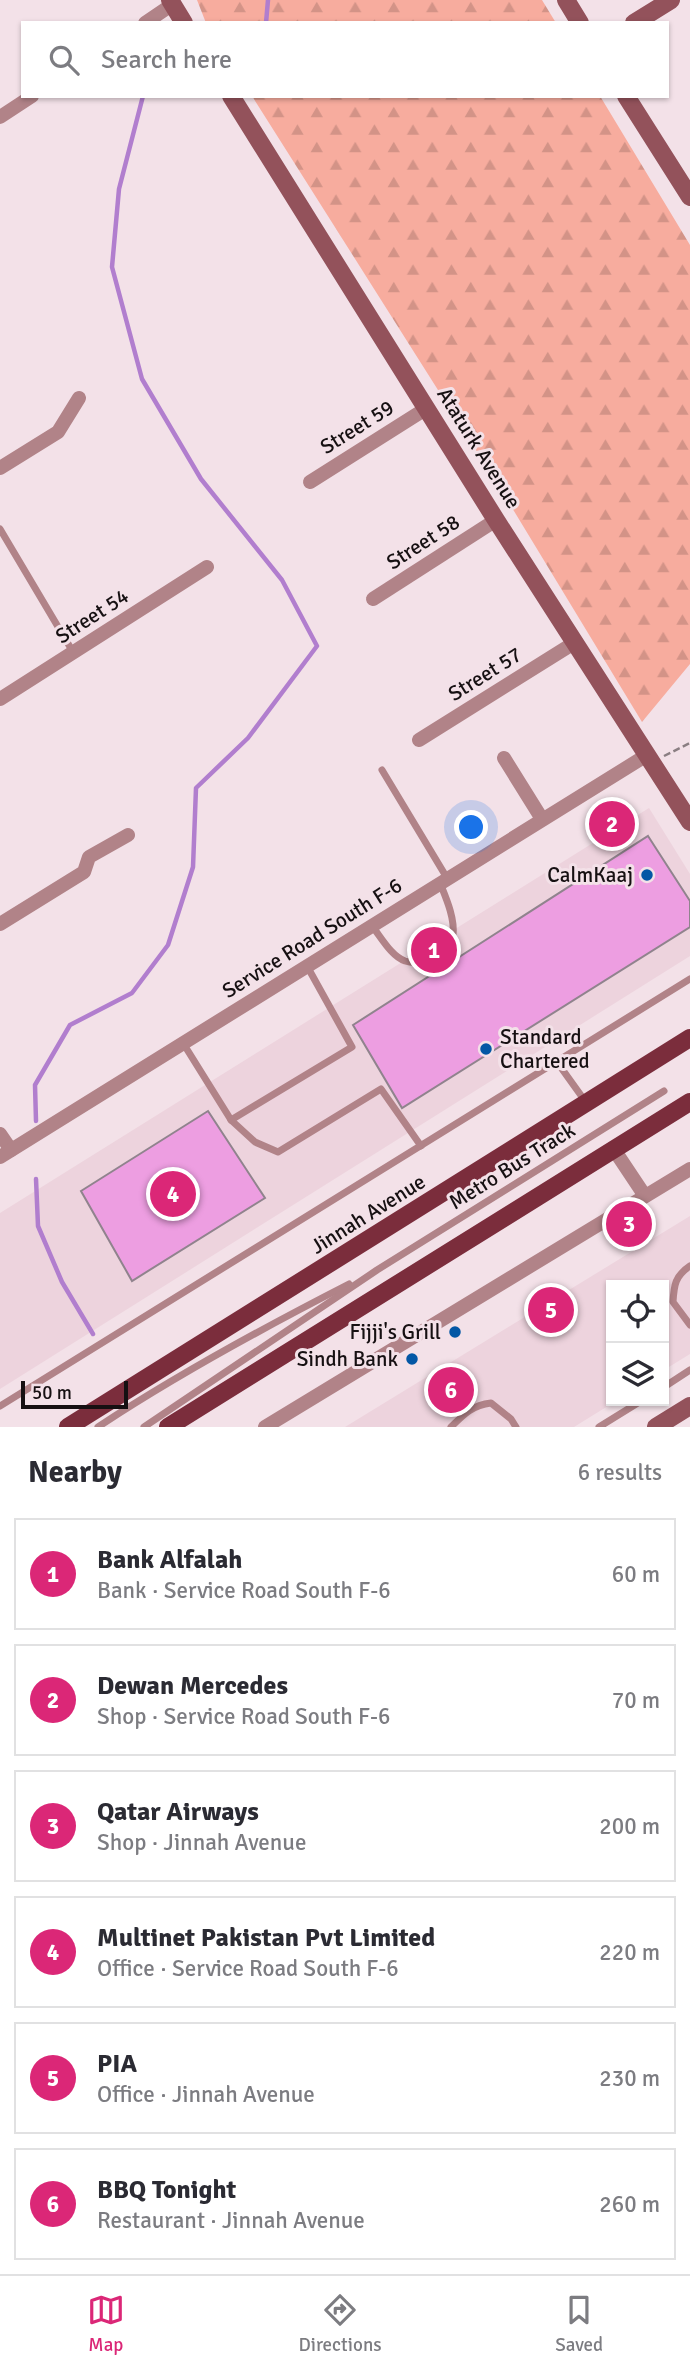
<!DOCTYPE html>
<html lang="en">
<head>
<meta charset="utf-8">
<style>
  body { margin:0; font-family:Signika,sans-serif; background:#f7f7f7; color:#2b2b33 }
  .controls { position:absolute; right:21px; bottom:21px; display:grid; overflow:hidden; border-radius:0px; box-shadow:0 2px 5px #0004 }
  .controls button { width:63px; height:63px; display:grid; place-items:center; padding:0; border:0; border-bottom:2px solid #e1e1e2; background:#fff; color:#2b2b33; font:35px sans-serif }
  .scale { position:absolute; left:21px; bottom:18px; width:107px; box-sizing:border-box; padding-left:7px; border:4px solid #161012; border-top:0; font-size:19px; line-height:24px; white-space:nowrap; color:#161012; -webkit-text-stroke:5px #f3e1e8; paint-order:stroke }
  .you { position:absolute; left:472px; top:828px; width:24px; height:24px; margin:-18px; border:5px solid #fff; border-radius:50%; background:#1a73e8; box-shadow:0 0 0 10px #1a73e833 }
  .badge { display:grid; place-items:center; width:46px; height:46px; border-radius:50%; background:#db2777; color:#fff; font-size:23px; font-weight:700 }
  .pin { position:absolute; translate:-50% -50%; border:4px solid #fff; box-shadow:0 2px 7px #0006 }
  .list { margin:0; padding:0; list-style:none }
  h2 { display:flex; justify-content:space-between; align-items:center; height:91px; margin:0; padding:0 28px; font-size:30px }
  h2 small { font-size:23px; font-weight:400; color:#7c7c81 }
  .list li { display:grid; grid-template-columns:46px 1fr auto; gap:21px; align-items:center; box-sizing:border-box; height:112px; margin:0 14px 14px; padding:0 14px; border:2px solid #e1e1e2; border-radius:0px }
  .list b { display:block; font-size:26px; white-space:nowrap }
  .list p { margin:0; font-size:23px; white-space:nowrap; color:#7c7c81 }
  .list em { font-size:23px; font-style:normal; color:#7c7c81 }
  .icon { flex:none; width:38px; height:38px; fill:none; stroke:currentColor; stroke-width:2; stroke-linecap:round; stroke-linejoin:round }
  .map { position:relative; flex:none; width:690px; height:1427px; overflow:hidden }
  .search { position:absolute; background:#fff; box-shadow:0 2px 5px #0004; left:21px; right:21px; top:21px; height:77px; display:flex; align-items:center; gap:18px; box-sizing:border-box; padding:0 24px; border-radius:0px; color:#7c7c81; font-size:26px }
  .sheet { height:847px; background:#fff }
  nav { display:flex; justify-content:space-around; align-items:center; box-sizing:border-box; height:98px; border-top:2px solid #e1e1e2; background:#fff; font-size:19px; color:#7c7c81 }
  nav a { display:grid; justify-items:center; gap:4px }
  nav .on { color:#db2777 }
  .map>svg:first-child { display:block }
  .built { fill:#edd3dd }
  .forest { fill:url(#forest-firs) }
  .lines { fill:none; stroke-linecap:round; stroke-linejoin:round }
  .stream { stroke:#b17ece; stroke-width:4.5 }
  .building { fill:#ed9ee1; stroke:#90838d; stroke-width:2 }
  .path { stroke:#8a7e82; stroke-width:2.5; stroke-dasharray:7 3.5; stroke-linecap:butt }
  .lane { stroke:#b18388; stroke-width:7 }
  .street { stroke:#b18388; stroke-width:14 }
  .secondary { stroke:#93525b; stroke-width:18 }
  .primary { stroke:#7b2d3c; stroke-width:18 }
  .poi-dot { fill:#0357a5; stroke:#f3e1e8; stroke-width:2.5 }
  .labels { text-anchor:middle; dominant-baseline:central; stroke-width:6; stroke-linejoin:round; paint-order:stroke }
  .street-label { font-size:21px; fill:#161012; stroke:#f3e1e8 }
  .poi-label { font-size:21px; fill:#161012; stroke:#f3e1e8; text-anchor:end }
</style>
</head>
<body>
<div class="map">
<svg width="690" height="1427" viewBox="0 0 690 1427">
  <defs>
    <pattern id="forest-firs" width="22" height="20" patternUnits="userSpaceOnUse" patternTransform="scale(1.75)"><rect width="22" height="20" fill="#f7ac9e"/><path d="M5 1l3.5 6h-7zM16 11l3.5 6h-7z" fill="#d39387"/></pattern>
  </defs>
  <rect width="100%" height="100%" fill="#f3e1e8"/>
  <g class="built">
    <polygon points="649,808 690,874 690,956 0,1389 0,1213"/>
    <polygon points="690,1216 690,1354 664,1370 664,1285 611,1285 611,1401 616,1401 574,1427 345,1427"/>
  </g>
  <g class="forest">
    <polygon points="197,0 542,0 556,23 206,23"/>
    <polygon points="252,96 600,96 690,245 690,664 642,722 500,488"/>
  </g>
  <g class="lines">
    <g class="stream">
      <polyline points="266,23 268,0"/>
      <polyline points="36,1121 35,1085 70,1025 132,993 168,945 193,867 196,788 248,738 317,646 282,580 201,479 142,379 112,267 119,189 143,96"/>
      <polyline points="36,1179 38,1226 62,1282 93,1334"/>
    </g>
  </g>
  <g class="building">
    <polygon points="648,836 690,901 690,927 402,1108 353,1025"/>
    <polygon points="208,1111 265,1198 132,1281 81,1191"/>
  </g>
  <g class="lines">
    <polyline class="path" points="664,756 690,743"/>
    <g class="lane">
      <polyline points="0,529 73,652"/>
      <polyline points="382,770 447,878"/>
      <path d="M 372,926 C 381,937 391,956 405,961 C 422,966 450,955 453,935 C 455,918 446,898 440,883"/>
      <polyline points="183,1043 231,1120 255,1142 278,1152 381,1089 421,1146"/>
      <polyline points="557,1062 585,1101"/>
      <polyline points="231,1120 352,1047 307,966"/>
      <path d="M 690,1266 C 675,1276 674,1285 673,1302 L 690,1325"/>
      <polyline points="664,1387 690,1370"/>
      <polyline points="0,1406 690,979"/>
      <path d="M 98,1427 C 178,1374 263,1328 349,1284"/>
      <polyline points="144,1427 377,1270 664,1091"/>
      <path d="M 451,1427 C 464,1414 473,1405 491,1403 L 511,1419 L 516,1427"/>
      <polyline points="599,1427 641,1401"/>
    </g>
    <g class="street">
      <polyline points="145,23 173,4"/>
      <polyline points="0,117 32,96"/>
      <polyline points="0,468 58,432 79,398"/>
      <polyline points="310,482 427,408"/>
      <polyline points="373,599 496,520"/>
      <polyline points="0,699 207,567"/>
      <polyline points="419,740 574,643"/>
      <polyline points="504,758 542,819"/>
      <polyline points="0,924 84,872 89,857 128,835"/>
      <polyline points="0,1134 11,1150"/>
      <polyline points="613,1148 645,1196"/>
      <polyline points="0,1157 647,755"/>
      <polyline points="265,1427 690,1169"/>
    </g>
    <g class="secondary">
      <polyline points="170,0 184,23"/>
      <polyline points="566,0 580,23"/>
      <polyline points="634,23 671,0"/>
      <polyline points="231,96 496,520 690,822"/>
      <polyline points="626,96 690,197"/>
      <polyline points="656,1427 690,1406"/>
    </g>
    <g class="primary">
      <polyline points="68,1427 690,1038"/>
      <polyline points="168,1427 690,1102"/>
    </g>
  </g>
  <g class="poi-dot">
    <circle cx="647" cy="875" r="7"/>
    <circle cx="486" cy="1049" r="7"/>
    <circle cx="455" cy="1332" r="7"/>
    <circle cx="412" cy="1359" r="7"/>
  </g>
  <g class="labels">
    <g class="street-label">
      <text transform="translate(357 427) rotate(-32)">Street 59</text>
      <text transform="translate(479 448) rotate(58)">Ataturk Avenue</text>
      <text transform="translate(423 542) rotate(-33)">Street 58</text>
      <text transform="translate(92 616) rotate(-33)">Street 54</text>
      <text transform="translate(485 674) rotate(-32)">Street 57</text>
      <text transform="translate(312 938) rotate(-32)">Service Road South F-6</text>
      <text transform="translate(512 1166) rotate(-32)">Metro Bus Track</text>
      <text transform="translate(368 1214) rotate(-32)">Jinnah Avenue</text>
    </g>
    <g class="poi-label">
      <text x="633" y="875">CalmKaaj</text>
      <text x="500" y="1037" text-anchor="start">Standard<tspan x="500" dy="24">Chartered</tspan></text>
      <text x="441" y="1332">Fijji's Grill</text>
      <text x="398" y="1359">Sindh Bank</text>
    </g>
  </g>
</svg>
<div class="controls">
<button><svg class="icon" aria-label="locate" viewBox="0 0 24 24"><circle cx="12" cy="12" r="6"/><path d="M12 2v4M12 18v4M2 12h4M18 12h4"/></svg></button>
<button><svg class="icon" aria-label="layers" viewBox="0 0 24 24"><path d="M12 4l9 5-9 5-9-5zM3 14l9 5 9-5"/></svg></button>
</div>
<div class="scale">50 m</div>
<div class="you"></div>
<div class="pin badge" style="left:434px;top:950px">1</div>
<div class="pin badge" style="left:612px;top:824px">2</div>
<div class="pin badge" style="left:629px;top:1224px">3</div>
<div class="pin badge" style="left:173px;top:1194px">4</div>
<div class="pin badge" style="left:551px;top:1310px">5</div>
<div class="pin badge" style="left:451px;top:1390px">6</div>
<div class="search"><svg class="icon" aria-label="search" viewBox="0 0 24 24"><circle cx="10" cy="10" r="6"/><path d="M15 15l6 6"/></svg>Search here</div>
</div>
<section class="sheet">
<h2>Nearby<small>6 results</small></h2>
<ul class="list">
<li><span class="badge">1</span><div><b>Bank Alfalah</b><p>Bank · Service Road South F-6</p></div><em>60 m</em></li>
<li><span class="badge">2</span><div><b>Dewan Mercedes</b><p>Shop · Service Road South F-6</p></div><em>70 m</em></li>
<li><span class="badge">3</span><div><b>Qatar Airways</b><p>Shop · Jinnah Avenue</p></div><em>200 m</em></li>
<li><span class="badge">4</span><div><b>Multinet Pakistan Pvt Limited</b><p>Office · Service Road South F-6</p></div><em>220 m</em></li>
<li><span class="badge">5</span><div><b>PIA</b><p>Office · Jinnah Avenue</p></div><em>230 m</em></li>
<li><span class="badge">6</span><div><b>BBQ Tonight</b><p>Restaurant · Jinnah Avenue</p></div><em>260 m</em></li>
</ul>
</section>
<nav>
<a class="on"><svg class="icon" aria-label="map" viewBox="0 0 24 24"><path d="M3 6l6-2 6 2 6-2v14l-6 2-6-2-6 2zM9 4v14M15 6v14"/></svg>Map</a>
<a><svg class="icon" aria-label="directions" viewBox="0 0 24 24"><path d="M12 3l9 9-9 9-9-9zM9 14v-3h6M13 9l2 2-2 2"/></svg>Directions</a>
<a><svg class="icon" aria-label="saved" viewBox="0 0 24 24"><path d="M7 4h10v16l-5-4-5 4z"/></svg>Saved</a>
</nav>
</body>
</html>
